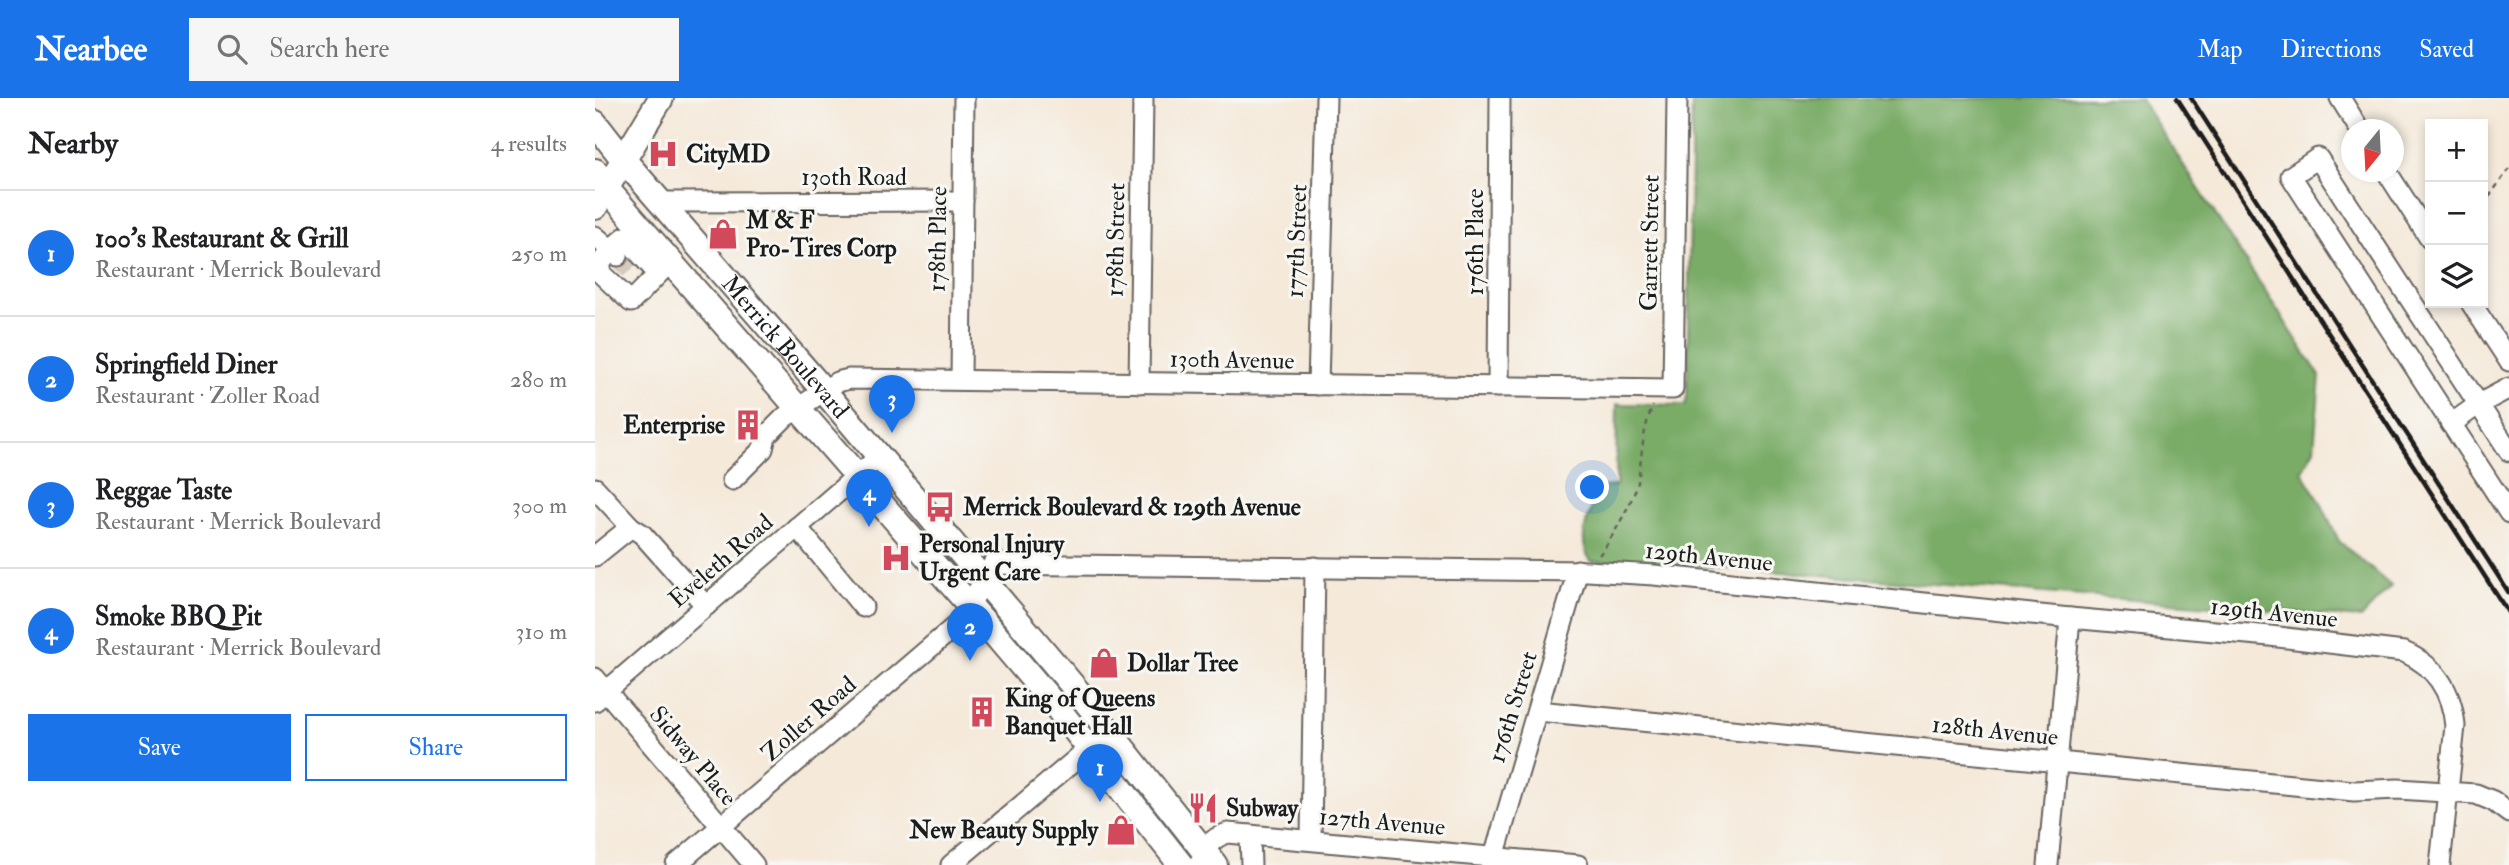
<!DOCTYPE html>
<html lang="en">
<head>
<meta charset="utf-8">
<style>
  body { margin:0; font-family:"IM FELL Double Pica",serif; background:#f6f6f6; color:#202124 }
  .controls { position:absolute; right:21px; top:21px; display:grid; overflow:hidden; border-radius:0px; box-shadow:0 4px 10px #0003 }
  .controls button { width:63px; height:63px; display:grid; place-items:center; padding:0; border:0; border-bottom:2px solid #e0e0e0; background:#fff; color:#202124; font:35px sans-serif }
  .compass { position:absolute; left:1746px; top:21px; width:63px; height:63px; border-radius:50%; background:#fff; box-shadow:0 4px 10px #0003; rotate:198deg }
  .you { position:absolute; left:998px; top:390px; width:24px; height:24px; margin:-18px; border:5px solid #fff; border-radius:50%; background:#1a73e8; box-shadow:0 0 0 10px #1a73e833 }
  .badge { display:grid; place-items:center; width:46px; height:46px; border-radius:50%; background:#1a73e8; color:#fff; font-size:23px; font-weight:700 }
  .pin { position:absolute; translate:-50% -58px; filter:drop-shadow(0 2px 4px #0008) }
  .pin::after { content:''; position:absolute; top:37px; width:24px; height:21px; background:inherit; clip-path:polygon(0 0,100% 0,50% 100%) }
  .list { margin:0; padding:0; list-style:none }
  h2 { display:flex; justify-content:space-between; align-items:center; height:91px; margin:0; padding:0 28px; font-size:30px }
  h2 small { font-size:23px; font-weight:400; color:#757577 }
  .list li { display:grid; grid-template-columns:46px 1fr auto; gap:21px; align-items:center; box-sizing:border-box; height:126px; padding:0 28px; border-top:2px solid #e0e0e0 }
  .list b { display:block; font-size:26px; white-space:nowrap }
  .list p { margin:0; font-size:23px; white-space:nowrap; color:#757577 }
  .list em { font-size:23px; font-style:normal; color:#757577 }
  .actions { display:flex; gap:14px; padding:21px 28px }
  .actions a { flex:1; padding:16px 0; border:2px solid #1a73e8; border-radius:0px; text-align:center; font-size:24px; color:#1a73e8 }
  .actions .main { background:#1a73e8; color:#fff }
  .icon { flex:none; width:38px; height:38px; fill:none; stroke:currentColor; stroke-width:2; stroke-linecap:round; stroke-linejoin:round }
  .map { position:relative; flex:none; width:1914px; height:767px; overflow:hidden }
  header { display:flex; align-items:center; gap:42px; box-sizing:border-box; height:98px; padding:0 35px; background:#1a73e8; color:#fff }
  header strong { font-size:33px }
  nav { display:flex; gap:38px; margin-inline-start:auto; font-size:24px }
  .search { width:490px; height:63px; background:#f6f6f6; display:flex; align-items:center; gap:18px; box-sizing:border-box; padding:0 24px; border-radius:0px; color:#757577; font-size:26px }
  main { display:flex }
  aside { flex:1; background:#fff }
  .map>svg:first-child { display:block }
  .forest { fill:#7aac68; stroke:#4b6442; stroke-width:2 }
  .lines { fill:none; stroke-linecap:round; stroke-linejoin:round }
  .minor-tunnel { stroke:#d4cabd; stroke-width:19; stroke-dasharray:19 10; stroke-linecap:butt }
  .minor-casing { stroke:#68645e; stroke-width:23 }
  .major-casing { stroke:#68645e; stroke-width:28 }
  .path { stroke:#68645e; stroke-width:2.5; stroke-dasharray:5 5; stroke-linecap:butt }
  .minor { stroke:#fff; stroke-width:19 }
  .major { stroke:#fff; stroke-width:24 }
  .rail { stroke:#1c1c1c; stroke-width:4.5 }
  .labels { text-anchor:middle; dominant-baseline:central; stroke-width:6; stroke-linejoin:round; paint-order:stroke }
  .poi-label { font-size:24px; font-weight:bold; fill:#1c1c1c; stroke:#f6f6f2; text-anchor:start }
  .street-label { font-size:24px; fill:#1c1c1c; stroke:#f6f6f2 }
</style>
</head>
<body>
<header>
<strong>Nearbee</strong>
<div class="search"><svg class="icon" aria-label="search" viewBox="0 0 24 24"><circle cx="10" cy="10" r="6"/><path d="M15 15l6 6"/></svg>Search here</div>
<nav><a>Map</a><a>Directions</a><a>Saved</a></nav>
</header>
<main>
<aside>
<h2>Nearby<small>4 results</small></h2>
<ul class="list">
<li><span class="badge">1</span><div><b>100's Restaurant &amp; Grill</b><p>Restaurant · Merrick Boulevard</p></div><em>250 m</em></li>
<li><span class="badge">2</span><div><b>Springfield Diner</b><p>Restaurant · Zoller Road</p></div><em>280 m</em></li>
<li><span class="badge">3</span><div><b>Reggae Taste</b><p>Restaurant · Merrick Boulevard</p></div><em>300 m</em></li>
<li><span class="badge">4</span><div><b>Smoke BBQ Pit</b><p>Restaurant · Merrick Boulevard</p></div><em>310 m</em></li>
</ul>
<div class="actions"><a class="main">Save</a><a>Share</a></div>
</aside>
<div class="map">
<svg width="1914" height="767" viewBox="0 0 1914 767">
  <rect width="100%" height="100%" fill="#f6f6f2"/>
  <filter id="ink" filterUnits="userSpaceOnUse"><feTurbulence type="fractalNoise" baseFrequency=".0143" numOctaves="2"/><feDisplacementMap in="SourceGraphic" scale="14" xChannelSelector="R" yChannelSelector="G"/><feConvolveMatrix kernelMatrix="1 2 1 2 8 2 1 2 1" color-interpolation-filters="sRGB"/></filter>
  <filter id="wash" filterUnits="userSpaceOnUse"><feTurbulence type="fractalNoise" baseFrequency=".00686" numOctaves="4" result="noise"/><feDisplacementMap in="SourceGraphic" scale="28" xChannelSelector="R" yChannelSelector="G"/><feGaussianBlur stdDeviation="1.57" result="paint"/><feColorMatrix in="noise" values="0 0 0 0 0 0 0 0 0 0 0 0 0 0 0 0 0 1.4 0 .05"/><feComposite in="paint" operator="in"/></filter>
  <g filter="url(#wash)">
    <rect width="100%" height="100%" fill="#f5e9d9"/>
    <path class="forest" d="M 1097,0 L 1545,0 L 1725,278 L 1719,351 L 1707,373 L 1726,405 L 1744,443 L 1796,488 L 1766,520 L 1122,469 L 996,463 C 979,440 996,411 1006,389 L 1021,388 L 1022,306 L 1090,307 L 1092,298 Z"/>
  </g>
  <g filter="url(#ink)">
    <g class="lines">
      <polyline class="minor-tunnel" points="23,158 42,180"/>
      <g class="minor-casing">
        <g id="minor">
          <polyline points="1745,0 1765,32"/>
          <polyline points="1792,74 1835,141"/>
          <polyline points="65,104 368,103"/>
          <polyline points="0,138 23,158"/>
          <polyline points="0,170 36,204 76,163"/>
          <polyline points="2,171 16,151 30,139 63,176"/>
          <polyline points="1876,205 1914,263"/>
          <polyline points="366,282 369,0"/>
          <polyline points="544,285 548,0"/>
          <polyline points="723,287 731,0"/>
          <polyline points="903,289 905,0"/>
          <polyline points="1856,326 1884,306 1914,290"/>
          <polyline points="1914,353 1723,60 1696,78 1914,415"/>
          <polyline points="137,382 168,351 171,338 190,319 242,284 254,281 1078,291 1082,0"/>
          <polyline points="0,390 36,429 47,436 111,508"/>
          <polyline points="202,429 268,509"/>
          <polyline points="0,458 36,429"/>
          <polyline points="0,580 159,767"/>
          <polyline points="0,603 284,359"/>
          <polyline points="943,613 1759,693 1803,691 1881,696 1898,703 1914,715"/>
          <polyline points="655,737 656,767"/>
          <polyline points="716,742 720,469"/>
          <polyline points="899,759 983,472"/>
          <path d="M 81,767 L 365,524 L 398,466 L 992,473 L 1059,477 L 1475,520 L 1675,538 L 1809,554 C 1841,568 1857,594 1860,628 L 1845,767"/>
          <polyline points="356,767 505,641"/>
          <path d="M 604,767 C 611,750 615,740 633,735 L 983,767"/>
          <polyline points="1453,767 1475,520"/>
        </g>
      </g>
      <g class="major-casing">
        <g id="major">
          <path id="s1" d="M 0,25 L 28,61 L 229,293 L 484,595 L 620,767"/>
          <polyline points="0,73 11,90 391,526 464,612 586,767"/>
          <polyline points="0,109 66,0"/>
        </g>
      </g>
      <g class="path">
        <polyline points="1888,107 1914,71"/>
        <path d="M 1004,457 C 1014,446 1040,399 1043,384 C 1047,358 1047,332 1058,308"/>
      </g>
      <use href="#minor" class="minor"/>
      <use href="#major" class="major"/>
      <g class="rail">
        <polyline points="1582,0 1914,516"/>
        <polyline points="1596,0 1914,495"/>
      </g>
    </g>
  </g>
  <defs>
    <g id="hospital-bare" transform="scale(2.415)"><path d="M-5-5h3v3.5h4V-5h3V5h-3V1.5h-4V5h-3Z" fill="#d1495b" stroke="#f6f6f2" stroke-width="2.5" paint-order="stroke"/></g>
    <g id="shop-bare" transform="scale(2.415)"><path d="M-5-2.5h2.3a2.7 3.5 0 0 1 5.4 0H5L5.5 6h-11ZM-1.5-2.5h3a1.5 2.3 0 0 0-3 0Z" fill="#d1495b" stroke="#f6f6f2" stroke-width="2.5" paint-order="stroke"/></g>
    <g id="building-bare" transform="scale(2.415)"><path d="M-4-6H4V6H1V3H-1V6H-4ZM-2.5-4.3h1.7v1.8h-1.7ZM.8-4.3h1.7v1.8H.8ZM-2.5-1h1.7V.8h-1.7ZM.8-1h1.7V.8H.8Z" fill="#d1495b" stroke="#f6f6f2" stroke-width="2.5" paint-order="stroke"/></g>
    <g id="bus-bare" transform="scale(2.415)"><path d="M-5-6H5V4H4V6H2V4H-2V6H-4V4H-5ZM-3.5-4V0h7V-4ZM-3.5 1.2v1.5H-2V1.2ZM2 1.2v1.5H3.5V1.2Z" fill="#d1495b" stroke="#f6f6f2" stroke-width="2.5" paint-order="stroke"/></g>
    <g id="restaurant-bare" transform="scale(2.415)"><path d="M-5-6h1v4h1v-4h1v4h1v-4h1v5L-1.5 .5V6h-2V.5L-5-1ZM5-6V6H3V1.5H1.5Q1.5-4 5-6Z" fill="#d1495b" stroke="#f6f6f2" stroke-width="2.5" paint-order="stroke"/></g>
  </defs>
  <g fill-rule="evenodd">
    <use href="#hospital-bare" x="68" y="56"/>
    <use href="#shop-bare" x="128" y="136"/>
    <use href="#building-bare" x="153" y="327"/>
    <use href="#bus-bare" x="345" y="409"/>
    <use href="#hospital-bare" x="301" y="460"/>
    <use href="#shop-bare" x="509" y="565"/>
    <use href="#building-bare" x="387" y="614"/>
    <use href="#restaurant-bare" x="608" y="710"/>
    <use href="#shop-bare" x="526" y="732"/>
  </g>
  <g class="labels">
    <g class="poi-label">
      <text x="91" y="56">CityMD</text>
      <text x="151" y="122">M &amp; F<tspan x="151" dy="28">Pro-Tires Corp</tspan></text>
      <text x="130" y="327" text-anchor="end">Enterprise</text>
      <text x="368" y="409">Merrick Boulevard &amp; 129th Avenue</text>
      <text x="324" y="446">Personal Injury<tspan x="324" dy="28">Urgent Care</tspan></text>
      <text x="532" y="565">Dollar Tree</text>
      <text x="410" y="600">King of Queens<tspan x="410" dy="28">Banquet Hall</tspan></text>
      <text x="631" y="710">Subway</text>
      <text x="503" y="732" text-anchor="end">New Beauty Supply</text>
    </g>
    <g class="street-label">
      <text x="259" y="79">130th Road</text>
      <text transform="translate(343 141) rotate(-89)">178th Place</text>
      <text transform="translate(521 142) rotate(-89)">178th Street</text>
      <text transform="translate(702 143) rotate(-88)">177th Street</text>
      <text transform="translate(880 144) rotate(-90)">176th Place</text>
      <text transform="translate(1055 145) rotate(-89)">Garrett Street</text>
      <text stroke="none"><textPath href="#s1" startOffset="294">Merrick Boulevard</textPath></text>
      <text transform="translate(637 262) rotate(1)">130th Avenue</text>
      <text transform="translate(1114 459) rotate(6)">129th Avenue</text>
      <text transform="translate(126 463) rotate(-41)">Eveleth Road</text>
      <text transform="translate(1679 515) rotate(6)">129th Avenue</text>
      <text transform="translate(918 609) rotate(-73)">176th Street</text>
      <text transform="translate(214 621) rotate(-41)">Zoller Road</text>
      <text transform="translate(1400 633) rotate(6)">128th Avenue</text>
      <text transform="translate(98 658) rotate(50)">Sidway Place</text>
      <text transform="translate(787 724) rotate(5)">127th Avenue</text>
    </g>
  </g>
</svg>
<div class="controls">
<button>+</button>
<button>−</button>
<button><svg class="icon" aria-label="layers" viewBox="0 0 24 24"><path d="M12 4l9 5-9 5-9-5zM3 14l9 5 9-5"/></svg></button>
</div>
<svg class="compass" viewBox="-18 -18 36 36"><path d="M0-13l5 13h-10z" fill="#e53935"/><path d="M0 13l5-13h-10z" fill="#757577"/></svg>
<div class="you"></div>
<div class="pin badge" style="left:505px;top:704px">1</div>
<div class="pin badge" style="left:375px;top:563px">2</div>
<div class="pin badge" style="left:297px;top:335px">3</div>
<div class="pin badge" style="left:274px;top:429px">4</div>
</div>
</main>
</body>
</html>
